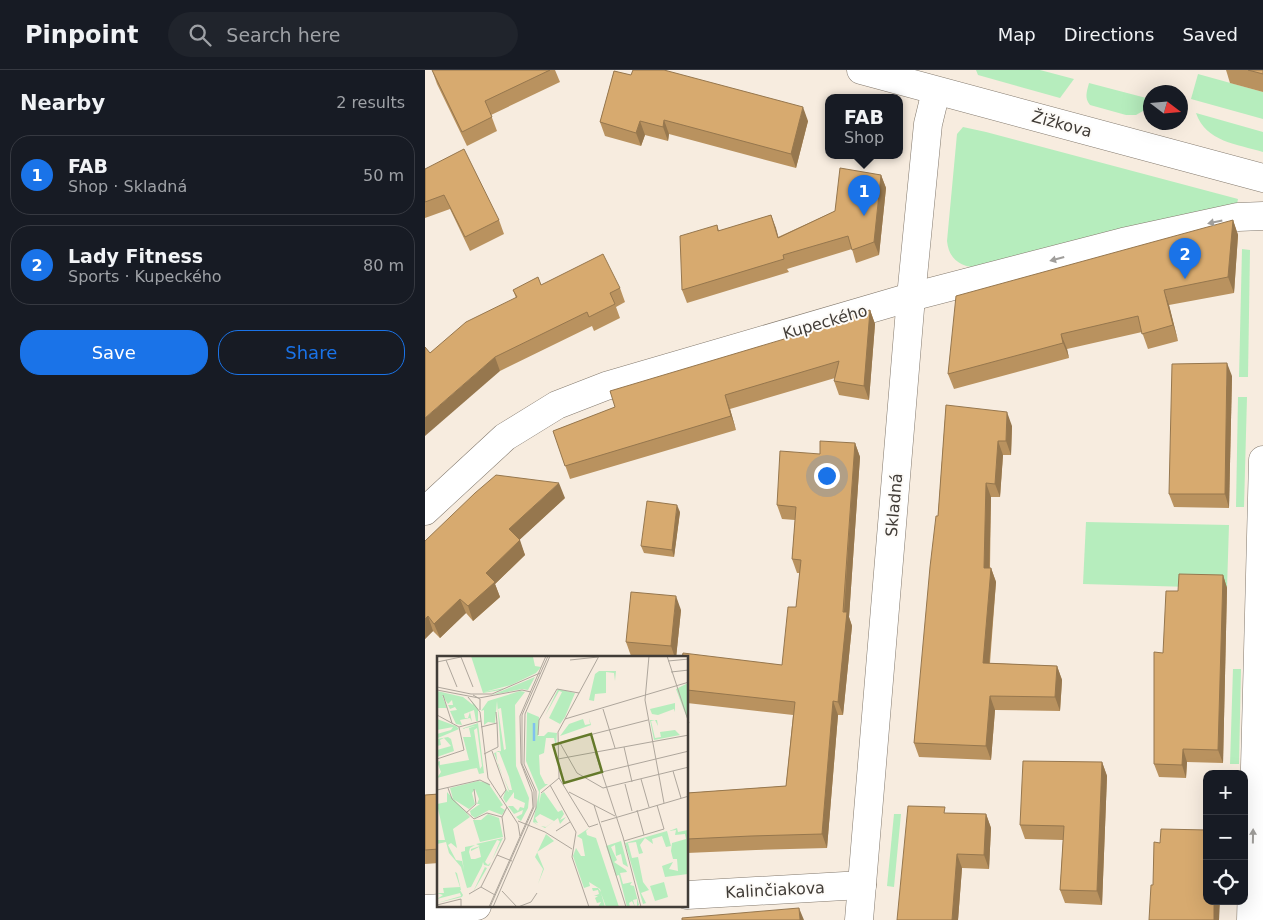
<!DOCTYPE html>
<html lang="en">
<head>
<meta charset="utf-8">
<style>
  body { margin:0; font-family:"DejaVu Sans",sans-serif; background:#20242c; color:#f1f3f6 }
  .controls { position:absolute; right:15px; bottom:15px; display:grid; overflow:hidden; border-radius:10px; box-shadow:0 5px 20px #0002 }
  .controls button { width:45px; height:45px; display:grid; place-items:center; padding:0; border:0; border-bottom:1px solid #363941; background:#171b24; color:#f1f3f6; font:25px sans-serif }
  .compass { position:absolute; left:718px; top:15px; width:45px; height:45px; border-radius:50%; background:#171b24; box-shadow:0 5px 20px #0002; rotate:106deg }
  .you { position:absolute; left:401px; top:405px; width:18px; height:18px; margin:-12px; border:4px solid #fff; border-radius:50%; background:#1a73e8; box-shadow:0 0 0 8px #1a73e833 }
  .badge { display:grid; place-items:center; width:32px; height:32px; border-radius:50%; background:#1a73e8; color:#fff; font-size:16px; font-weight:700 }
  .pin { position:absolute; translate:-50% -41px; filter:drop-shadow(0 1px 2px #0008) }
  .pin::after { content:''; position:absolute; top:26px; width:18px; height:15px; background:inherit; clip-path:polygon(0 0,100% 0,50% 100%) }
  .popup { position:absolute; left:400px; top:24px; width:78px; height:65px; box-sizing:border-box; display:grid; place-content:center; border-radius:10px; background:#171b24; filter:drop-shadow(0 1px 4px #0005); font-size:16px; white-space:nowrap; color:#9ea1a6 }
  .popup b { font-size:19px; color:#f1f3f6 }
  .popup::after { content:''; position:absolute; left:50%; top:100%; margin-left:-10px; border:10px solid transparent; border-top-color:#171b24 }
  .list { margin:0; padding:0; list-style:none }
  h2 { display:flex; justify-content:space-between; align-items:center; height:65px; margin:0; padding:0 20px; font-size:21px }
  h2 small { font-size:16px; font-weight:400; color:#9ea1a6 }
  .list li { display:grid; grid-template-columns:32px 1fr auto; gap:15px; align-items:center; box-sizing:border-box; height:80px; margin:0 10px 10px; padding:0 10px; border:1px solid #363941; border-radius:20px }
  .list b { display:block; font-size:19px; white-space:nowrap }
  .list p { margin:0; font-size:16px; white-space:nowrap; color:#9ea1a6 }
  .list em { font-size:16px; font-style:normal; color:#9ea1a6 }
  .actions { display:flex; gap:10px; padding:15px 20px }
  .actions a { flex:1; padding:11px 0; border:1px solid #1a73e8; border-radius:20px; text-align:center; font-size:18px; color:#1a73e8 }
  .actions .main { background:#1a73e8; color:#fff }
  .icon { flex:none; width:28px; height:28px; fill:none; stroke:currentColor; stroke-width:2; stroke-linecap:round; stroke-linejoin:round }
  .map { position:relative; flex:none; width:838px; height:850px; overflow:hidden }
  header { display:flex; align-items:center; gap:30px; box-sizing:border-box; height:70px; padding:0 25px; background:#171b24; border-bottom:1px solid #363941 }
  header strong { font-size:24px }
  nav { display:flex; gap:28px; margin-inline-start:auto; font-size:18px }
  .search { width:350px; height:45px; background:#20242c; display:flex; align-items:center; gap:12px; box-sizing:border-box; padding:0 18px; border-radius:28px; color:#9ea1a6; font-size:19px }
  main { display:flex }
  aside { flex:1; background:#171b24 }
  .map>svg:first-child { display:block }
  .green { fill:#b6edbd }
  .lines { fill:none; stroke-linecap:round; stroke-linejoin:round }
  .minor-casing { stroke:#83796d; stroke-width:29 }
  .minor { stroke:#fff; stroke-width:28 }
  .wall { fill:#b9925f }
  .shaded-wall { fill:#96774e }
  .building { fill:#d7aa6f; stroke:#96774e }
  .oneway { fill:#a09e9b }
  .labels { text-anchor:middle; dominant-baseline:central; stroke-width:4; stroke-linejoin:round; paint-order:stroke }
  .street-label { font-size:16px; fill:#413c37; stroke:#fdfbf8 }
  .inset-river { fill:none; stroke:#81c1ef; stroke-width:2.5 }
  .inset-road { fill:none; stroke:#aea69c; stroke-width:1 }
  .view { fill:#64792a; fill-opacity:0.15; stroke:#64792a; stroke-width:2.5 }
  .inset-edge { fill:none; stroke:#413c37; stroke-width:2.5 }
</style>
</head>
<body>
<header>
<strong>Pinpoint</strong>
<div class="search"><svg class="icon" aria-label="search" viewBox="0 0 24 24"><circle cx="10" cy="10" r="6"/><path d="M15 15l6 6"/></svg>Search here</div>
<nav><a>Map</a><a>Directions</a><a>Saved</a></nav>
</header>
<main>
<aside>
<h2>Nearby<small>2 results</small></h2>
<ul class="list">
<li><span class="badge">1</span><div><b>FAB</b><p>Shop · Skladná</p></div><em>50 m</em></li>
<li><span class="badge">2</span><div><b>Lady Fitness</b><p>Sports · Kupeckého</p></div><em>80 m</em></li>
</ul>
<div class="actions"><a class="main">Save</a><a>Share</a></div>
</aside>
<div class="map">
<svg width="838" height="850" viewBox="0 0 838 850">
  <rect width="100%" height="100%" fill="#f7ecdf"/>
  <g class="green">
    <polygon points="551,0 615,0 649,9 635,28 553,5"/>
    <polygon points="773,4 838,22 838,49 766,29"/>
    <path d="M 664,13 L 725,29 L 725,37 L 711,45 L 701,45 L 665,35 C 659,28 662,21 664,13 Z"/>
    <path d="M 771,43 L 838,62 L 838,82 C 812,74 781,72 771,43 Z"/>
    <path d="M 538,57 L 561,62 L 813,129 L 812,134 C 725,150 639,172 554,198 C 536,197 524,190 522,171 L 532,64 Z"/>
    <polygon points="817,179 825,180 823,307 814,307"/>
    <polygon points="813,327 822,327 819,437 811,437"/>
    <polygon points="661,452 804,455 802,518 658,514"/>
    <polygon points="808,599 816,599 814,694 805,694"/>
    <polygon points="469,744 476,744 469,817 462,816"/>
  </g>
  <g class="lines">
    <g class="minor-casing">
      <g id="minor">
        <polyline points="436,0 838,108"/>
        <polyline points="0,441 80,367 132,335 181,316 486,227 698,172 813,147 838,146"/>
        <polyline points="262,825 437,815"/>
        <polyline points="0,839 52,836"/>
        <polyline points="434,850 486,227 503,54 511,21"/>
        <polyline points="826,850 838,390"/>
      </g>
    </g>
    <use href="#minor" class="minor"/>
  </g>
  <g class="wall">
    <polygon points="7,0 130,0 135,12 66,45 72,61 42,76 12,14"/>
    <polygon points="801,0 838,0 838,22 805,13"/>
    <polygon points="189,1 383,51 371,98 244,64 243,71 220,65 216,76 180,66 175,52"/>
    <polygon points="0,99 74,150 79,164 45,181 25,139 0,148"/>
    <polygon points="456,105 461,118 454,185 431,193 427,179 362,199 364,202 262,233 257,220 292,155 294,161 346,145 353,167 410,141"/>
    <polygon points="808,150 813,165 809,223 744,235 753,271 723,279 717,262 642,279 644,288 529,319 523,304"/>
    <polygon points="116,215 195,218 200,232 191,237 195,248 169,261 167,256 75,301 5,283 91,228 88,220"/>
    <polygon points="445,240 450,254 444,330 414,325 409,311 410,308 305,339 311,360 145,409 128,361"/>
    <polygon points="807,306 804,438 749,437 744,424"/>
    <polygon points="521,335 587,356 586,385 578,385 575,427 566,427 565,498 566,498 571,512 565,593 632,596 637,610 635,641 570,640 566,690 494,687 489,673 513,446"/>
    <polygon points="430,373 435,387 424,547 427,556 418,645 413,645 402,778 331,780 262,783 262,723 361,716 368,645 262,633 262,588 357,595 371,537 375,503 372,503 367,489 370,450 357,449 352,435 395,384"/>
    <polygon points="140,428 94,470 100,485 70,514 75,527 48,551 41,543 15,568 8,561 0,569 0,471"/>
    <polygon points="255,442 249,487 219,483 216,476"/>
    <polygon points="798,505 802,518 798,693 762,692 761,708 734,707 729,694 738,583 753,521"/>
    <polygon points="256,540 251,588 224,588 206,586 201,572"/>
    <polygon points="677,692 682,706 677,835 640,833 635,820 638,770 600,769 595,755"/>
    <polygon points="14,724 14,793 0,794 0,725"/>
    <polygon points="522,743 561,744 566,758 564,799 537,798 533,850 472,850"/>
  </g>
  <g class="shaded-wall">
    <polygon points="378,37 383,51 371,98 366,84"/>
    <polygon points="239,50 244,64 243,71 238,57"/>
    <polygon points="215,51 220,65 216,76 211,63"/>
    <polygon points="456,105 461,118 454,185 449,172"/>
    <polygon points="346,145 351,158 357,181 353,168"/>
    <polygon points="808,150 813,165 809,223 803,207"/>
    <polygon points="739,220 744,235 753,271 748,255"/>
    <polygon points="445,240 450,254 444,330 439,316"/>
    <polygon points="636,264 642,279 644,288 638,273"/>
    <polygon points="70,287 75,301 0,366 0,348"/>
    <polygon points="802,293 807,306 804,438 800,424"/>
    <polygon points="300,325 305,339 311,360 306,346"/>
    <polygon points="582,342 587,356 586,385 581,371"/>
    <polygon points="573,371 578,385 575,427 570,414"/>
    <polygon points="430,373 435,387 424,547 427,556 418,645 413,632"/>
    <polygon points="134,413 140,428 90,474 84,459"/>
    <polygon points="561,413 566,427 564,512 559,498"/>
    <polygon points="252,435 255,442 249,487 247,480"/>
    <polygon points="95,470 100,485 70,514 75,527 48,551 43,536 61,503"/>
    <polygon points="566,498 571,512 563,607 558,593"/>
    <polygon points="798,505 802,518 798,693 793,680"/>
    <polygon points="251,526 256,540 251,588 250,588 246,576"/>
    <polygon points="35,529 41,543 15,568 9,554"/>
    <polygon points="3,546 8,561 0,569 0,549"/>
    <polygon points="632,596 637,610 635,641 630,627"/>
    <polygon points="565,626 570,640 566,690 561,676"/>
    <polygon points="408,631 413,645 402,778 397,764"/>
    <polygon points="758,679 762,692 761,708 757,695"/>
    <polygon points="677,692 682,706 677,835 672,821"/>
    <polygon points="561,744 566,758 564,799 559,785"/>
    <polygon points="532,784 537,798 533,850 527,850"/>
    <polygon points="789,831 795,831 794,850 789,850"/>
    <polygon points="374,838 379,850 375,850"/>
  </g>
  <g class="building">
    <polygon points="7,0 125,0 60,31 67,47 37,62"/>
    <polygon points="208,0 239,0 378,37 366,84 239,50 238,57 215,51 211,63 175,52 189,1 206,5"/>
    <polygon points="823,0 838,0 838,4"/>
    <polygon points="39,79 74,150 40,167 19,125 0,132 0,99"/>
    <polygon points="415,98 456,105 449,172 427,180 423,166 358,185 359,189 257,220 255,166 292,155 293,161 346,145 353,168 410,141"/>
    <polygon points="808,150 803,207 739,220 748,255 717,264 713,246 636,264 638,273 523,304 531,226"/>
    <polygon points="178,184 195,218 185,223 190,234 164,247 162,242 70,287 0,348 0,277 5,283 41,252 92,227 88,220 113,207 116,215"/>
    <polygon points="445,240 439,316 409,311 414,291 300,325 306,346 140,396 128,361 190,337 185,321 386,261 423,249 423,246"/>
    <polygon points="802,293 800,424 744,424 747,294"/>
    <polygon points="521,335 582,342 581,371 573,371 570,414 561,413 559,498 566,498 558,593 632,596 630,627 565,626 561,676 489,673 505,497 511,446 513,446"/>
    <polygon points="395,371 430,373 418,542 422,542 413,632 408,631 397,764 326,766 262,769 262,723 361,716 370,632 262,620 262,588 257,588 258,583 357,595 363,537 371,537 376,490 367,489 371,437 352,435 355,381 395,384"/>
    <polygon points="71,405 134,413 84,459 95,470 61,503 70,512 43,536 35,529 9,554 3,546 0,549 0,471 50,423"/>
    <polygon points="222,431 252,435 247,480 216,476"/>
    <polygon points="754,504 798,505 793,680 758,679 757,695 729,694 729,582 738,583 741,521 753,521"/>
    <polygon points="206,522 251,526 246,576 201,572"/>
    <polygon points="598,691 677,692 672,821 635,820 639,756 595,755"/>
    <polygon points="14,724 14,779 0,780 0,725"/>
    <polygon points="483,736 520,737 519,743 561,744 559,785 532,784 527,850 472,850"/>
    <polygon points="736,759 782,760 782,831 789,831 789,850 724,850 726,815 728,815 729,772 735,773"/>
    <polygon points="374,838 375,850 257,850 257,848"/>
  </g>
  <defs><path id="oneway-solid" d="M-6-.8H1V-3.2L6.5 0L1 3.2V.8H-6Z" transform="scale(1.25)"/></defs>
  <g class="oneway">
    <use href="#oneway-solid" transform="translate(790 152) rotate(168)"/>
    <use href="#oneway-solid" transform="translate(632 189) rotate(165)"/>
    <use href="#oneway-solid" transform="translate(828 766) rotate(-89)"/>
  </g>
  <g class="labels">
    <g class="street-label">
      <text transform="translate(637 54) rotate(15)">Žižkova</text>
      <text transform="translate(400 252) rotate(-16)">Kupeckého</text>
      <text transform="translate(469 435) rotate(-85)">Skladná</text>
      <text transform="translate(350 820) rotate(-3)">Kalinčiakova</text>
    </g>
  </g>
  <g transform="translate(12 586)">
    <rect width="251" height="251" fill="#f7ecdf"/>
    <path d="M 34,0 L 96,1 L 98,10 L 104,11 L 99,17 L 74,29 L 47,36 L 68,32 L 64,34 L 46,37 ZM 162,15 L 179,15 L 178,25 L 177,17 L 169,16 L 169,37 L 158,38 L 157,45 L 152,44 L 158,18 ZM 98,21 L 91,34 L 85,33 L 55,39 ZM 251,27 L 252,62 L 251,65 L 239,33 ZM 121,33 L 138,37 L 128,61 L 121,71 L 123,68 L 112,62 L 125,36 L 122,35 L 108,60 ZM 0,35 L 26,41 L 36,49 L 35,45 L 41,53 L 41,65 L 39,65 L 37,54 L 27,58 L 28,62 L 31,62 L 33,56 L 35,66 L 33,62 L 23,64 L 25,69 L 19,68 L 13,55 L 20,54 L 18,51 L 13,53 L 11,49 L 16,49 L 15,44 L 11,48 L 5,39 L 10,52 L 0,52 ZM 83,35 L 88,36 L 78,49 L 79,110 L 92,142 L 91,152 L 84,165 L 79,161 L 85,158 L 86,154 L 77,158 L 71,150 L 76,150 L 81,155 L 83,151 L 87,152 L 88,147 L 77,142 L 77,136 L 69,147 L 66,142 L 69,133 L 72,136 L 57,97 L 64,95 L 60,45 L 58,67 L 51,66 L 47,69 L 47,54 L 44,55 L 51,45 ZM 64,52 L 69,93 L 67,94 L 61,53 ZM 62,95 L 72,121 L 75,134 L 72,134 L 61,109 L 59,96 ZM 238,47 L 238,56 L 237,53 L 221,59 L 215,58 L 213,53 ZM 90,56 L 102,61 L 101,80 L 107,80 L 111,76 L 120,77 L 119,91 L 117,82 L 109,82 L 107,97 L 102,99 L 103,118 L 108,128 L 111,128 L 103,134 L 102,148 L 104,138 L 107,136 L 121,156 L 125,154 L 127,158 L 123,164 L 129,161 L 123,168 L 121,162 L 108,172 L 104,170 L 109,171 L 117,165 L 103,158 L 98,162 L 101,167 L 97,166 L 102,170 L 96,166 L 102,136 L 89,105 ZM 152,62 L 154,69 L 123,80 L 132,68 L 146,63 L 148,69 L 153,68 ZM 0,63 L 19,70 L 22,73 L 1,82 L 0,78 L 14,74 L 16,71 L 0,74 ZM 213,64 L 220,64 L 221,70 L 218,64 L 214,65 L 218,82 L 224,81 L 223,76 L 238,74 L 243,79 L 217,84 ZM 41,67 L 47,117 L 42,118 L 40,112 L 34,113 L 0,122 L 4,116 L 0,106 L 3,105 L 3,109 L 32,104 L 26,81 L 34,81 L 32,72 L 38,70 L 24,73 ZM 40,72 L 45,110 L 43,113 L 37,74 ZM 11,81 L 14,83 L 17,95 L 0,101 L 0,94 L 14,90 L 7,82 L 3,84 L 4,89 L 0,90 L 0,83 ZM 41,125 L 51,127 L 66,149 L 63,151 L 68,154 L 65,159 L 52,154 L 38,162 L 34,159 L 33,155 L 43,148 L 40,148 L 42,143 L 38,133 L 35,137 L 38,148 L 32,153 L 16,143 L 13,132 ZM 10,136 L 33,161 L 16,173 L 20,192 L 14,187 L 11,189 L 19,204 L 25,205 L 27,214 L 24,196 L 28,195 L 28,191 L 38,189 L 33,192 L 32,196 L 34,203 L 38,203 L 44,201 L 42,191 L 34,195 L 34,193 L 43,190 L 39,188 L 66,182 L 55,204 L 63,185 L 60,184 L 48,206 L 51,209 L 54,206 L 52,210 L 47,209 L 46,206 L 45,210 L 50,212 L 36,236 L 48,211 L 45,210 L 34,231 L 30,232 L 24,211 L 12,197 L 9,186 L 0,188 L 1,184 L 8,184 L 0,148 L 10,146 ZM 51,158 L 62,162 L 66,181 L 43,186 L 36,164 L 44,164 ZM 152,172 L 149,175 L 150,179 L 159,182 L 182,251 L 169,251 L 164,237 L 168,251 L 161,251 L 164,246 L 160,247 L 158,242 L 161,240 L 157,240 L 162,238 L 161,234 L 156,235 L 155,232 L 161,232 L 164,236 L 163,233 L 152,226 L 153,230 L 147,232 L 136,200 L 139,192 L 144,200 L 148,200 L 145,183 L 140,180 ZM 240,172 L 241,176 L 251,174 L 251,218 L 228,221 L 225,210 L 236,206 L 232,213 L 241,215 L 240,203 L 236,203 L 234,195 L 235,187 L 249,183 L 248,178 L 238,179 L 239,174 L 232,175 ZM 230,175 L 234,190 L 229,191 L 225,180 L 215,183 L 216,188 L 208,182 L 203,189 L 206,197 L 202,198 L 199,186 L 191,187 L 195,202 L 201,201 L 206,226 L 212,234 L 204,237 L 209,247 L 206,248 L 188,187 ZM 109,178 L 117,185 L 100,196 L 107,213 L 101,228 L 106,213 L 98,201 ZM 184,185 L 191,211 L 186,208 L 184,198 L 179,200 L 178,189 L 174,191 L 180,204 L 177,206 L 189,214 L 190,216 L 183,217 L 186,228 L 195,226 L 193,229 L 197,230 L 202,249 L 200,250 L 200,243 L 196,244 L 198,251 L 195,245 L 192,247 L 193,251 L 190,251 L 182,219 L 179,220 L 169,190 ZM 18,216 L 20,217 L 24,234 L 23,234 L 26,239 L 25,241 L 0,247 L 24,240 L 23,237 L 0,243 L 6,239 L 0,237 L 7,237 L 6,232 L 23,231 ZM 227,226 L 231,241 L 218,245 L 213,230 Z" fill="#b6edbd" fill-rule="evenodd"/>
    <path class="inset-river" d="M 97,85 L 97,67"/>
    <path class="inset-road" d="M 212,0 L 208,44 L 227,147M 230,0 L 252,67M 9,4 L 20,31M 133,4 L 161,1M 231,5 L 252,3M 0,6 L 24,1 L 36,31M 234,16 L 252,14M 0,31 L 34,38 L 55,38 L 103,17M 0,34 L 42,42 L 85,34 L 94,36M 6,39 L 15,67M 36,39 L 43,43 L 43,54M 31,41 L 43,56 L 51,122 L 81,168 L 83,180M 166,53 L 178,92M 0,59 L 22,71 L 27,94 L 0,103M 128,63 L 252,26M 22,71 L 44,65M 44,71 L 60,67 L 59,56M 101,79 L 102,64 L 120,33 L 142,37M 121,87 L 211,64M 123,87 L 140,117 L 166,132 L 252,111M 187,91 L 195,126M 55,95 L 69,134 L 63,142M 158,96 L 186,181 L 204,251M 47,98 L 61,91 L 60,67M 121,103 L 252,79M 236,115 L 244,142M 165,116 L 252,95M 122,122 L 121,76 L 162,0M 122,122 L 152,171 L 161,168M 204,123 L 212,151M 188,128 L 195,155M 113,129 L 139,176 L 135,201 L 152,251M 11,132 L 15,143 L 37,163 L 50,157 L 65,161M 0,134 L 43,124 L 53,129M 132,136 L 178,160M 104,137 L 122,122M 157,149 L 189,251M 200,154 L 207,179M 29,157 L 39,148 L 37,133M 81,165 L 108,176 L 135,193M 164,166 L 252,140M 119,175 L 133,166M 187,185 L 227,173 L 220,149M 60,199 L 75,205M 44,231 L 68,183 L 65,161 L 70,151M 65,235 L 80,251M 32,238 L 44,231 L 58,239M 0,249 L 24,243 L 24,251M 52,251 L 96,151 L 95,136 L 84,107 L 83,60 L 109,0M 53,251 L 97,151 L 97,135 L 85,108 L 85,59 L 111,0M 56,251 L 99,152 L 99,135 L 87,108 L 88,58 L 113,0M 81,251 L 94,246 L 100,237"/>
    <path class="view" d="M 154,78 L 165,116 L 127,127 L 116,89 Z"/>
    <rect width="251" height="251" class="inset-edge"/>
  </g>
</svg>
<div class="controls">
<button>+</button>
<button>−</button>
<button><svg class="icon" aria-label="locate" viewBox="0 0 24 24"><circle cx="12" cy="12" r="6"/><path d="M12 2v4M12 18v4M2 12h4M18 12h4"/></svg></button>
</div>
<svg class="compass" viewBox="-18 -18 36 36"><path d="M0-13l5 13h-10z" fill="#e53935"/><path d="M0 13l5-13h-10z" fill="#9ea1a6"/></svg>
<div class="you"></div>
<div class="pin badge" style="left:439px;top:146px">1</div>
<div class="popup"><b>FAB</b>Shop</div>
<div class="pin badge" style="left:760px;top:209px">2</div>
</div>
</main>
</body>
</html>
